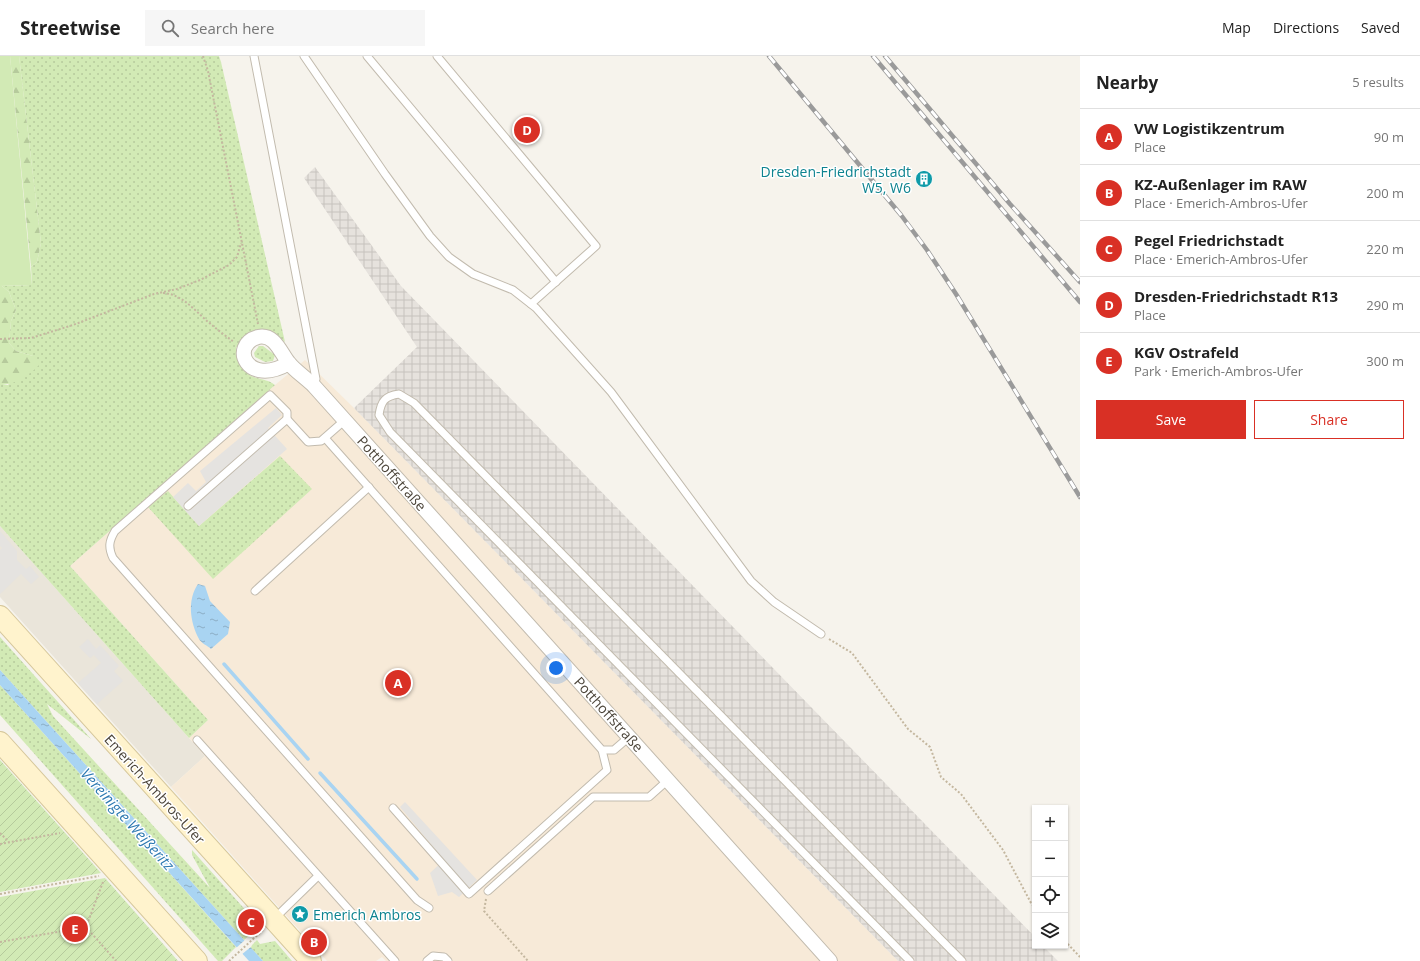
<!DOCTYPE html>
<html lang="en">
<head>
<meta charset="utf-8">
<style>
  body { margin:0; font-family:"Open Sans",sans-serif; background:#f6f6f6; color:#222 }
  .controls { position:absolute; right:12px; bottom:12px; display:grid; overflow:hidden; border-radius:0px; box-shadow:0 1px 3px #0004 }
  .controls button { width:36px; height:36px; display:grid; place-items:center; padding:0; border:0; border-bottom:1px solid #e0e0e0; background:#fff; color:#222; font:20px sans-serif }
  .you { position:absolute; left:556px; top:612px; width:14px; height:14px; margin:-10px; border:3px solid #fff; border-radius:50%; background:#1a73e8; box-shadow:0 0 0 6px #1a73e833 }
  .badge { display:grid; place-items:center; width:26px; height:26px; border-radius:50%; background:#d93025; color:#fff; font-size:13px; font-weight:700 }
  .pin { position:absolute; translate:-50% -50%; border:2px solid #fff; box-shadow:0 1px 4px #0006 }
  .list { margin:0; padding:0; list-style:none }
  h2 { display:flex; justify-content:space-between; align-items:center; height:52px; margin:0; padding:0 16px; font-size:17px }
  h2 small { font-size:13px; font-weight:400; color:#767676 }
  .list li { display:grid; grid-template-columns:26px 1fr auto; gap:12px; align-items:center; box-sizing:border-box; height:56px; padding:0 16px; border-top:1px solid #e0e0e0 }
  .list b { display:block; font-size:15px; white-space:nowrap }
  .list p { margin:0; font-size:13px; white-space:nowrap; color:#767676 }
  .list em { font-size:13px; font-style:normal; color:#767676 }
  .actions { display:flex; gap:8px; padding:12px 16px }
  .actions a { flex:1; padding:9px 0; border:1px solid #d93025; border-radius:0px; text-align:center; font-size:14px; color:#d93025 }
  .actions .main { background:#d93025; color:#fff }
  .icon { flex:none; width:22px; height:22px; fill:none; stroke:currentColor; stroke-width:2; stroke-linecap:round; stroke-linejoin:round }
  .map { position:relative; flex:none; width:1080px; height:905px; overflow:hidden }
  header { display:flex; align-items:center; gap:24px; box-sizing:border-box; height:56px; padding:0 20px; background:#fff; border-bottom:1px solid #e0e0e0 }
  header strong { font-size:19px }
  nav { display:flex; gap:22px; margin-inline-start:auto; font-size:14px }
  .search { width:280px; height:36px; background:#f6f6f6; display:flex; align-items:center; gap:10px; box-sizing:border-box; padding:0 14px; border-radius:0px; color:#767676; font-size:15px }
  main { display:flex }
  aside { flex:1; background:#fff }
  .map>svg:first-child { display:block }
  .residential { fill:#eae5da }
  .commercial { fill:#f7ead8 }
  .industrial { fill:url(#industrial-grid) }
  .grass { fill:url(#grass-dots) }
  .forest { fill:url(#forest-firs) }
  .garden { fill:url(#garden-furrows) }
  .pitch { fill:#d2eab5 }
  .parking { fill:#e5e3e0 }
  .water { fill:url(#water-ripples) }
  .pier { fill:#f6f3ec }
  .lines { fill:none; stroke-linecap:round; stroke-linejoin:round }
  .stream { stroke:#a9d4f2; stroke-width:3.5 }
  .lane-casing { stroke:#c2bbae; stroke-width:9 }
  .street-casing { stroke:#c2bbae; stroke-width:16 }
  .secondary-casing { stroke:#d6c79b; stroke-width:22 }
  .path { stroke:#c4b79f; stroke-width:2; stroke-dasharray:2 2; stroke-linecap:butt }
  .lane { stroke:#fff; stroke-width:7 }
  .street { stroke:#fff; stroke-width:14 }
  .secondary { stroke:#fff3cd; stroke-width:20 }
  .rail-casing { stroke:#9a9a9a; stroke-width:4.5 }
  .rail { stroke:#fff; stroke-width:3; stroke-dasharray:9; stroke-linecap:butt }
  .labels { text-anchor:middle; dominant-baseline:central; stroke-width:3; stroke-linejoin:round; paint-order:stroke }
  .culture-label { font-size:14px; fill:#0d838f; stroke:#fff; text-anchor:end }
  .street-label { font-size:14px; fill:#4b4439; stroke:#fff }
  .water-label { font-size:15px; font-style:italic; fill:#2e7ab2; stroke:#fff }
</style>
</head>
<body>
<header>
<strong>Streetwise</strong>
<div class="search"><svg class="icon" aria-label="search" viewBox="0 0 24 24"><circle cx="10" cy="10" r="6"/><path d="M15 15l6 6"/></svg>Search here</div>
<nav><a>Map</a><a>Directions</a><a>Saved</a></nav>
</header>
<main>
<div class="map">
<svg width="1080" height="905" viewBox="0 0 1080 905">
  <defs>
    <pattern id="industrial-grid" width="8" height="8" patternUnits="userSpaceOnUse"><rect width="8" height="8" fill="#e6e2dd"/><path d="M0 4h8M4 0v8" fill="none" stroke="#c7c3be"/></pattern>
    <pattern id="grass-dots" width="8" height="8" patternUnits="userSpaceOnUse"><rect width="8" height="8" fill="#d2eab5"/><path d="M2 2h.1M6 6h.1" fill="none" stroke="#b6ca9c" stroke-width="1.8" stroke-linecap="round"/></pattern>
    <pattern id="forest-firs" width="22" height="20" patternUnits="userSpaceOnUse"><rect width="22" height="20" fill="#d2eab5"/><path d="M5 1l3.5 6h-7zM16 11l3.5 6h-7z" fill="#b6ca9c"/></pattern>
    <pattern id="garden-furrows" width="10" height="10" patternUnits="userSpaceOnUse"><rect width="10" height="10" fill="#d2eab5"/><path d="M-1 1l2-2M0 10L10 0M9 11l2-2" fill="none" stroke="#b6ca9c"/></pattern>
    <pattern id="water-ripples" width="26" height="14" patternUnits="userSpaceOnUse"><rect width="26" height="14" fill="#a9d4f2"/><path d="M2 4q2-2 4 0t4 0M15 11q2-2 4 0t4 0" fill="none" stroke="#8caec5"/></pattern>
  </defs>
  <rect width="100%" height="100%" fill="#f6f3ec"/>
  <polygon class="residential" points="0,470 205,700 171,731 0,541"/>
  <polygon class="commercial" points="305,304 354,352 898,905 386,905 382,901 376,905 327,905 171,731 205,700 189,682 208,664 70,510 275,329"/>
  <polygon class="industrial" points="315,111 401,230 1035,881 1035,890 1043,890 1058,905 898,905 354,352 417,291 304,122"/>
  <g class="grass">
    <path d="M 19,0 L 219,0 L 221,6 L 285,286 C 265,268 252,268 236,292 C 238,304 243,319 257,322 C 264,324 268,324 275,329 L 70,510 L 208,664 L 189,682 L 0,470 L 0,329 L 8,329 L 33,300 L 16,295 L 9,287 L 11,265 L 16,254 L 9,236 L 2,230 L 32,229 L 31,211 L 37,206 L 41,187 Z"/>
    <polygon points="259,290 263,290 275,299 273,305 265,306 255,301 254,297"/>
    <polygon points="280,400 312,433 213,523 148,451 168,435 199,470"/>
    <polygon points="0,581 91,683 47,648 53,660 210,832 192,799 192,794 249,858 242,868 251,878 244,884 0,614"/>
    <polygon points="0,629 236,891 222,905 218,905 0,659"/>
    <polygon points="257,884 260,888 275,885 292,905 263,905 250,891"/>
  </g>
  <g class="forest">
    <polygon points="10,0 19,0 41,187 37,206 31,211"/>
    <path d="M 0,230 L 2,230 L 9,236 L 16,254 L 11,265 L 9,287 L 16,295 L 33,300 L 39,309 C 30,319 14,329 0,329 Z"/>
  </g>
  <g class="garden">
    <polygon points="0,704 101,817 0,836"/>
    <polygon points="105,822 178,905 0,905 0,841"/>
  </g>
  <polygon class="pitch" points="0,0 10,0 32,229 0,230"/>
  <g class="parking">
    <polygon points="276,352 282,359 268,372 287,393 199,470 173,441 188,427 196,435 206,426 200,415"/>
    <polygon points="0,475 17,495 17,504 26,513 30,510 39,521 31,528 21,518 0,538 0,494 2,492 0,490"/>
    <polygon points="88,583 96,593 100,589 119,610 114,615 123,625 97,648 78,627 101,607 94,599 90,602 79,591"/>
    <polygon points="405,746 477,824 459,841 452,836 438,840 430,817 444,804 400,751"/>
  </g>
  <g class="water">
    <path d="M 198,528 L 205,530 L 210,545 L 230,566 L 228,578 L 211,593 C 208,590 201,587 199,583 C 190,566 187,544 198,528 Z"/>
    <polygon points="0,614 263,905 249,905 0,629"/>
  </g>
  <polygon class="pier" points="246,883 252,890 241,899 235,893"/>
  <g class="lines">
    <g class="stream">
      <polyline points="224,608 308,703"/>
      <polyline points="320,717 417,823"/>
    </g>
    <g class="lane-casing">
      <g id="lane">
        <polyline points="254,0 316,323 314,329"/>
        <polyline points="304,0 385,118 430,180 449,201 473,218 513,234 536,252 611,336 751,525 774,546 821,578"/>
        <polyline points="367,0 556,226"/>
        <polyline points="437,0 596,190 531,248"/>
        <path d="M 287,363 L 287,356 L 270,339 L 115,475 C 109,485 108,491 113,502 L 417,844 L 429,852"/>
        <polyline points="325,382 602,694 614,694 629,681"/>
        <polyline points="188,450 287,363 308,386 321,385 345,364"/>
        <polyline points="255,535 369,431"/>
        <polyline points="197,684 395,905"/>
        <polyline points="393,752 469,838 607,714 602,694"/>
        <polyline points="488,835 593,741 649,741 668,724"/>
        <polyline points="275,862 318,820"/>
        <polyline points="427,905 433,900 444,901 448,905"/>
        <path d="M 910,905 L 390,376 L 379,359 C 381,345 385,340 399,338 L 414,347 L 962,905"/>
      </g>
    </g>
    <g class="street-casing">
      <path id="street" d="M 289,307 C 247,332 229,289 258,281 C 275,277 281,298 289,307 C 293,313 307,323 314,330 L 830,905"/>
    </g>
    <g class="secondary-casing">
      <g id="secondary">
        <polyline points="0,560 311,905"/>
        <polyline points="0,686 197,905"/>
      </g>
    </g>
    <g class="path">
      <polyline points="203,0 208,15 258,268"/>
      <path d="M 163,237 C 184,238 197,258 212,269 C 219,275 227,281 234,286"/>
      <polyline points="0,283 31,282 73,269 154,238 177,233 200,224 229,209 237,201 241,187"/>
      <polyline points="829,583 852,597 908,673 930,691 941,721 961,738 1003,794 1031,847 1035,852"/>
      <polyline points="0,777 9,786"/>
      <polyline points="0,788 60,777"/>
      <polyline points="103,826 86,871 116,905"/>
      <polyline points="0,838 99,820"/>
      <polyline points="486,843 484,855 528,905"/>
      <polyline points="1065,885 1080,901"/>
      <polyline points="0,886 86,871"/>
      <polyline points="229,905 263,874"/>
    </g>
    <use href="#lane" class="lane"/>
    <use href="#street" class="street"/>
    <use href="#secondary" class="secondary"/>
    <g class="rail-casing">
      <g id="rail">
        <polyline points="769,0 901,159 927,194 956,238 1080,441"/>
        <polyline points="873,0 1080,246"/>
        <polyline points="885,0 1010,148 1080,226"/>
      </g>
    </g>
    <use href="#rail" class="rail"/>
  </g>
  <defs>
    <g id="building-disc" transform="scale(0.9)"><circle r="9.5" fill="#0f9aa8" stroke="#fff"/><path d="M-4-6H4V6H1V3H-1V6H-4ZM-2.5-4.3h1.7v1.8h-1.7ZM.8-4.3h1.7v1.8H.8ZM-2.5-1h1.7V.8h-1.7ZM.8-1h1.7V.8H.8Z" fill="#fff"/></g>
    <g id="sight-disc" transform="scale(0.9)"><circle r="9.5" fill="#0f9aa8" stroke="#fff"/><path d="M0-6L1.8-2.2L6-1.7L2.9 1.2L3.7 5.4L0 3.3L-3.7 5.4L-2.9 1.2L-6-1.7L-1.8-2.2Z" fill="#fff"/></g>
  </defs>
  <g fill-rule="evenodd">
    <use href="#building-disc" x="924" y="123"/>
    <use href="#sight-disc" x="300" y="858"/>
  </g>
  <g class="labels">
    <g class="culture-label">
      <text x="911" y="115">Dresden-Friedrichstadt<tspan x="911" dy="16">W5, W6</tspan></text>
      <text x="313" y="858" text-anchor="start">Emerich Ambros</text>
    </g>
    <g class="street-label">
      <text transform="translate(392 417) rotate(48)">Potthoffstraße</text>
      <text transform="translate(609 658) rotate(48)">Potthoffstraße</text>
      <text transform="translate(155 733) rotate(48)">Emerich-Ambros-Ufer</text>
    </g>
    <g class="water-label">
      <text transform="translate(128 763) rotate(48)">Vereinigte Weißeritz</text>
    </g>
  </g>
</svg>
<div class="controls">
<button>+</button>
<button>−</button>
<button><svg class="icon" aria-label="locate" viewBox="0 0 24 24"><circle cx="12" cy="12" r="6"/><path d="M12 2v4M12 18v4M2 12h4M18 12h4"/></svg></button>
<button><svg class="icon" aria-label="layers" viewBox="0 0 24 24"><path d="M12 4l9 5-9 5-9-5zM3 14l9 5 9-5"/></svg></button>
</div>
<div class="you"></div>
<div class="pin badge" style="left:398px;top:627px">A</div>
<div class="pin badge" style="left:314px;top:886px">B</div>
<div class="pin badge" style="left:251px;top:866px">C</div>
<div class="pin badge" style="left:527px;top:74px">D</div>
<div class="pin badge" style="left:75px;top:873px">E</div>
</div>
<aside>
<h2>Nearby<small>5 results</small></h2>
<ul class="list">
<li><span class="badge">A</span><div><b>VW Logistikzentrum</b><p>Place</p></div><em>90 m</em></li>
<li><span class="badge">B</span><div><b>KZ-Außenlager im RAW</b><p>Place · Emerich-Ambros-Ufer</p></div><em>200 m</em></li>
<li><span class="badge">C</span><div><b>Pegel Friedrichstadt</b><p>Place · Emerich-Ambros-Ufer</p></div><em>220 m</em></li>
<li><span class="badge">D</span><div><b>Dresden-Friedrichstadt R13</b><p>Place</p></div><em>290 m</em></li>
<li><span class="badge">E</span><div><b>KGV Ostrafeld</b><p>Park · Emerich-Ambros-Ufer</p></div><em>300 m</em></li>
</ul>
<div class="actions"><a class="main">Save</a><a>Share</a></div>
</aside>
</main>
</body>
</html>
